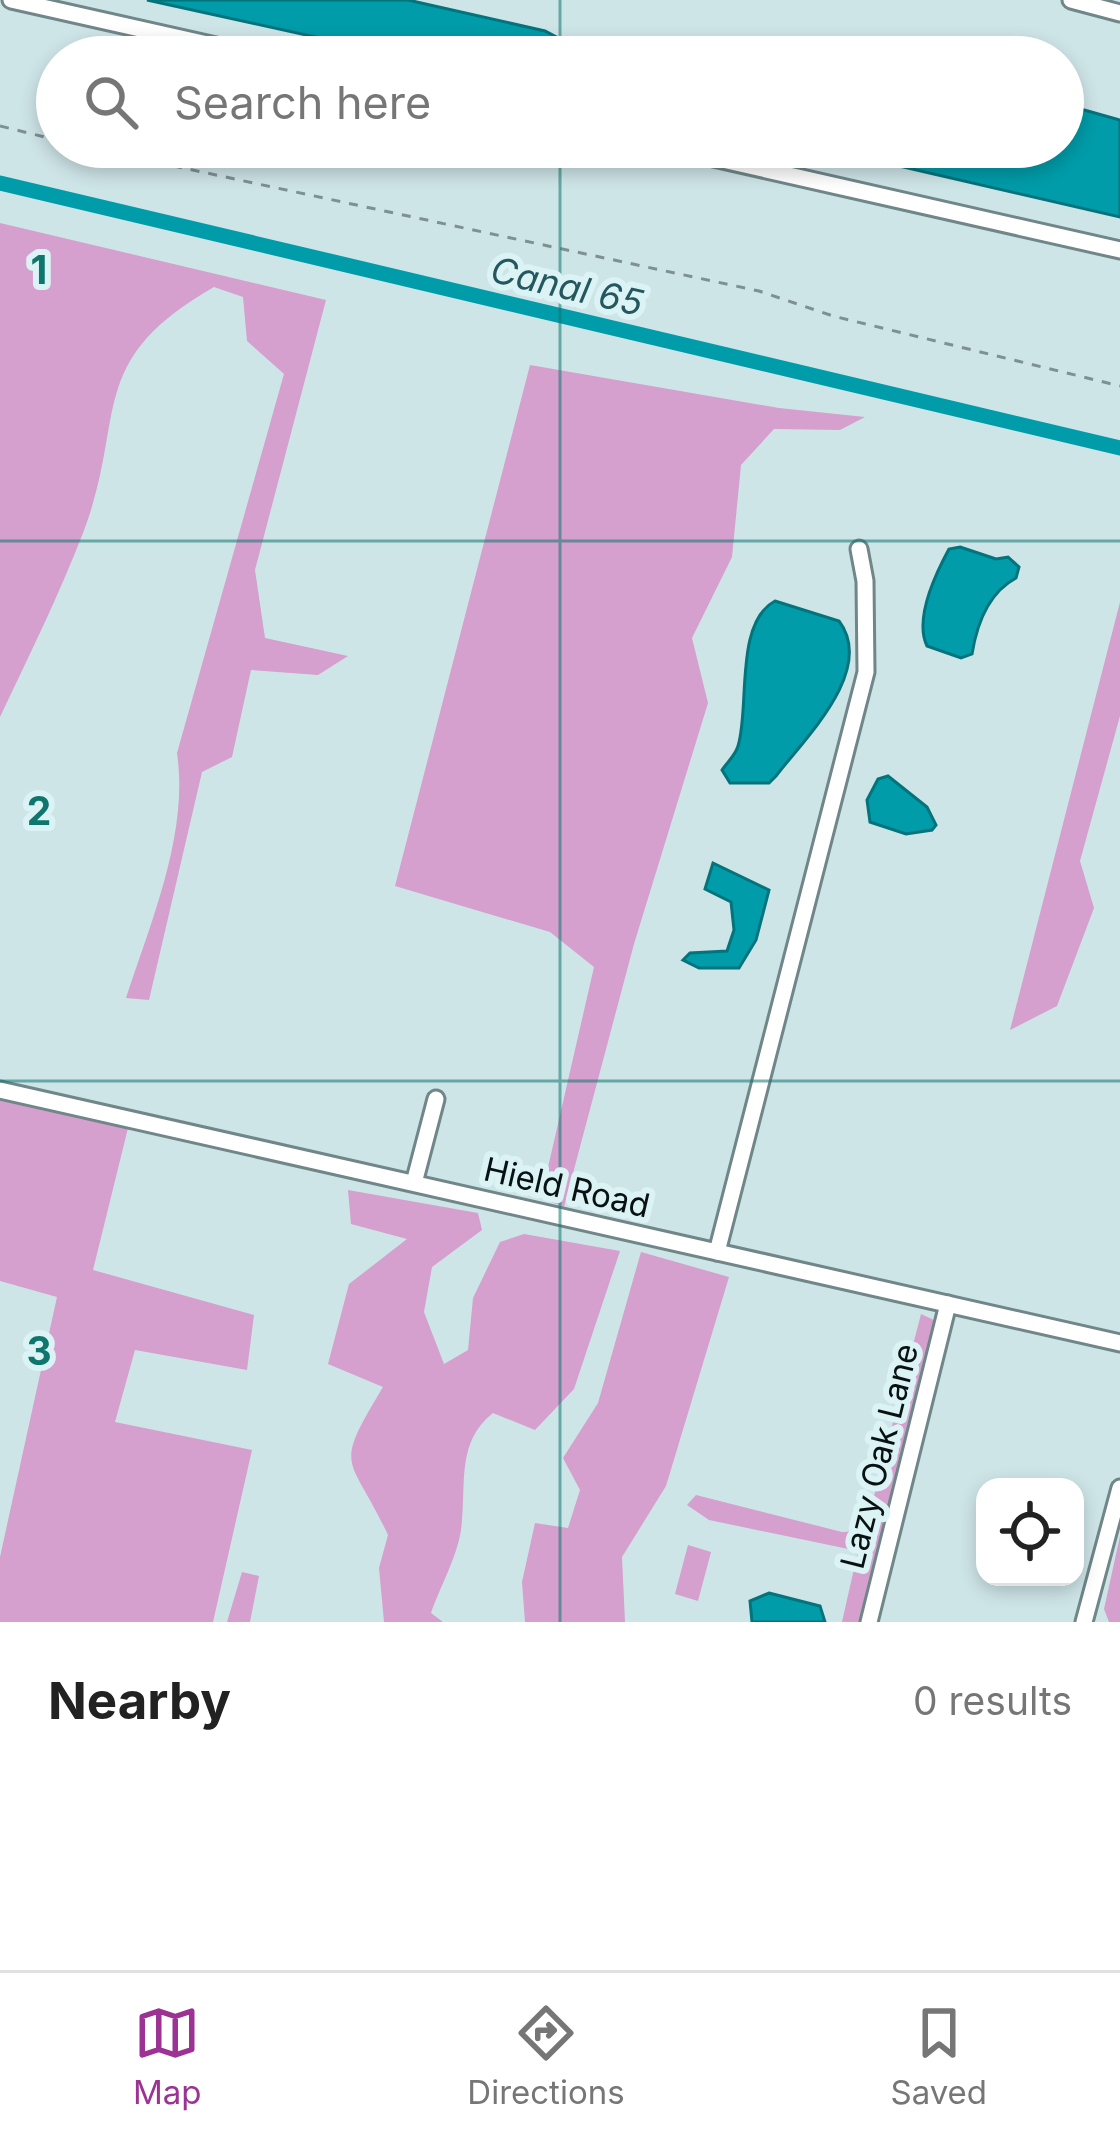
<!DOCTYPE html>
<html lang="en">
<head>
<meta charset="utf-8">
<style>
  body { margin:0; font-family:Inter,sans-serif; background:#f2f2f2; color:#222 }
  .controls { position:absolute; right:36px; bottom:36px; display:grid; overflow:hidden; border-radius:24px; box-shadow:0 6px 18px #0003 }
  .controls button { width:108px; height:108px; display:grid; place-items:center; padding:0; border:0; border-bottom:3px solid #e0e0e0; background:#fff; color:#222; font:60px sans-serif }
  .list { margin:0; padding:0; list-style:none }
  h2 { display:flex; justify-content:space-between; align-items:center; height:156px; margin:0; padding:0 48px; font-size:51px }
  h2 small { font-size:39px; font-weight:400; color:#767676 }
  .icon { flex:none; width:66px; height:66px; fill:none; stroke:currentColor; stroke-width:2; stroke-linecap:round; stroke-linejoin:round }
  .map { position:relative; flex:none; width:1120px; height:1622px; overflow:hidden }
  .search { position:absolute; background:#fff; box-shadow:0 6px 18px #0003; left:36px; right:36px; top:36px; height:132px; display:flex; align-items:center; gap:30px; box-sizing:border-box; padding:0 42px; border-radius:66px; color:#767676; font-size:45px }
  .sheet { height:348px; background:#fff }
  nav { display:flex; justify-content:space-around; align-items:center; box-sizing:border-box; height:168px; border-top:3px solid #e0e0e0; background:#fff; font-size:33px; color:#767676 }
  nav a { display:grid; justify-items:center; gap:6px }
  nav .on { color:#9c3294 }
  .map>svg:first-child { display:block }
  .green { fill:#d59fce }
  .water { fill:#009ca9; stroke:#03737c; stroke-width:3 }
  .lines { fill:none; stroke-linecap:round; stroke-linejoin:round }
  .canal { stroke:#009ca9; stroke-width:15 }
  .minor-casing { stroke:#708688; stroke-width:21 }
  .path { stroke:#7f9092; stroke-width:3; stroke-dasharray:9 9; stroke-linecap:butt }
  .minor { stroke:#fff; stroke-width:15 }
  .grid { fill:none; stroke:#0f766e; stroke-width:3; stroke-opacity:0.55 }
  .labels { text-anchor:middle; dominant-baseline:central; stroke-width:12; stroke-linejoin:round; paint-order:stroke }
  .street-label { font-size:33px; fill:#091213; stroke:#dbf3f5 }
  .water-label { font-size:36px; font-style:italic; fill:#24585e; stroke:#dbf3f5 }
  .grid-label { font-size:39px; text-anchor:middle; font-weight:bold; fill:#0f766e; stroke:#dbf3f5; stroke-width:12; stroke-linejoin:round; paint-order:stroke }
</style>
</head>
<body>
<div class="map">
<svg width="1120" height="1622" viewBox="0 0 1120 1622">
  <rect width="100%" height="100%" fill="#cee5e8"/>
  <g class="green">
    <path d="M 0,223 L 326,300 L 255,570 L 265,638 L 348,656 L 318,675 L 251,670 L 232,757 L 202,772 L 149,1000 L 126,998 C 151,922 189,833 177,753 L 284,374 L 247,341 L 243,297 L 214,287 C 83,362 128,416 83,533 C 59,595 29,656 0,717 Z"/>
    <polygon points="530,365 779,408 865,417 840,430 774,429 741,465 732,557 692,638 708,703 634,944 564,1207 541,1198 594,967 550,932 395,886"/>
    <polygon points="1120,602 1120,716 1080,861 1094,908 1057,1006 1010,1030"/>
    <polygon points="0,1098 128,1128 93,1270 254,1315 247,1370 135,1350 115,1422 252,1450 213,1622 0,1622 0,1557 57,1297 0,1281"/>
    <path d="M 348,1190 L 478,1213 L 482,1230 L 432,1267 L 424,1312 L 444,1364 L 468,1350 L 473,1298 L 500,1242 L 524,1234 L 620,1251 L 574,1389 L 535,1430 L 493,1413 C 455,1443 467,1486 461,1530 C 457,1557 440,1587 431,1613 L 443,1622 L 384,1622 L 379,1568 L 388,1535 C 349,1452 332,1472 383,1387 L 328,1364 L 349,1284 L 407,1239 L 351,1224 Z"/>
    <polygon points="641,1252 729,1277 666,1486 622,1557 625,1622 525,1622 522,1582 535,1523 568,1528 580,1490 563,1458 598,1403"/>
    <polygon points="921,1314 936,1321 861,1622 842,1622 858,1551 709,1520 687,1505 696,1495 842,1532 865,1531"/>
    <polygon points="1120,1536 1120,1622 1109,1622 1104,1609"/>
    <polygon points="688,1545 711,1552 698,1601 675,1594"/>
    <polygon points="242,1572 259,1576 250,1622 227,1622"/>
  </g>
  <g class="water">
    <polygon points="147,0 408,0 545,31 566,42 574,57 406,57"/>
    <polygon points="1063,104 1120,120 1120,217 817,147 1063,147"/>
    <path d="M 960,547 L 996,559 L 1008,557 L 1019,567 L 1016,578 C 988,593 977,623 972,654 L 961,658 L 927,646 C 914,619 936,573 949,549 Z"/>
    <path d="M 775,601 L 839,621 C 876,670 805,738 776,776 L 769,783 L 730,783 L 722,770 C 728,761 735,756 738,746 C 750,709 734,623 775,601 Z"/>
    <polygon points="888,776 927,807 936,825 932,830 906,834 870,822 867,800 878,779"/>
    <polygon points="713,863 769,890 756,940 739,968 699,968 683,960 690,953 727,951 734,930 731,902 705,889"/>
    <polygon points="769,1593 820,1606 825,1622 752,1622 750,1601"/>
  </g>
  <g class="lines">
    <polyline class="canal" points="0,183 1120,448"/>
    <g class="minor-casing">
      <g id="minor">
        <polyline points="11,0 265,57"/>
        <polyline points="1071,0 1120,13"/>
        <polyline points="665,147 1120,250"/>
        <polyline points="0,1090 1120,1343"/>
        <polyline points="414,1183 436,1099"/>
        <polyline points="717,1252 866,672 865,581 859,549"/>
        <polyline points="869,1622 948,1304"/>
        <polyline points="1084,1622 1120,1488"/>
      </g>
    </g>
    <g class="path">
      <polyline points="0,126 57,140"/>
      <polyline points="85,147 759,291 833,316 1120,386"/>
    </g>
    <use href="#minor" class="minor"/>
  </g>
  <path class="grid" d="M 560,0 L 560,57M 560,147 L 560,1622M 0,541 L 1120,541M 0,1081 L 1120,1081"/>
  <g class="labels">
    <g class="street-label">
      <text transform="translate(567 1187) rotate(13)">Hield Road</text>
      <text transform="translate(879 1456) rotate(-76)">Lazy Oak Lane</text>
    </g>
    <g class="water-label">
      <text transform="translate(567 286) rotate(13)">Canal 65</text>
    </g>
  </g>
  <g class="grid-label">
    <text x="39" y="284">1</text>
    <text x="39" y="825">2</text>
    <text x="39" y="1365">3</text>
  </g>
</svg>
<div class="controls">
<button><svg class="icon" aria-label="locate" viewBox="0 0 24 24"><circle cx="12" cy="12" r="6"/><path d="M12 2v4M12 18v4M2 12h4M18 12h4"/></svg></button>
</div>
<div class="search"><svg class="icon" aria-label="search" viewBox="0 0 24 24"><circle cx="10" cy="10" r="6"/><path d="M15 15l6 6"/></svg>Search here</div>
</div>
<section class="sheet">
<h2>Nearby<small>0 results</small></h2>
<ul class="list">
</ul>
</section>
<nav>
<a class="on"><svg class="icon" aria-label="map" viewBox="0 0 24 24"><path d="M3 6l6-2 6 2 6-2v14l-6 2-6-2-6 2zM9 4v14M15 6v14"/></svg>Map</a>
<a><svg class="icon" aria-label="directions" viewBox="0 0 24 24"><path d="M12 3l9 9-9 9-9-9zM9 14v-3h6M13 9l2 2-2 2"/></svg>Directions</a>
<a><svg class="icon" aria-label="saved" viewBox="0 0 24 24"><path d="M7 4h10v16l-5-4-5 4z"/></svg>Saved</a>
</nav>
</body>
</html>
